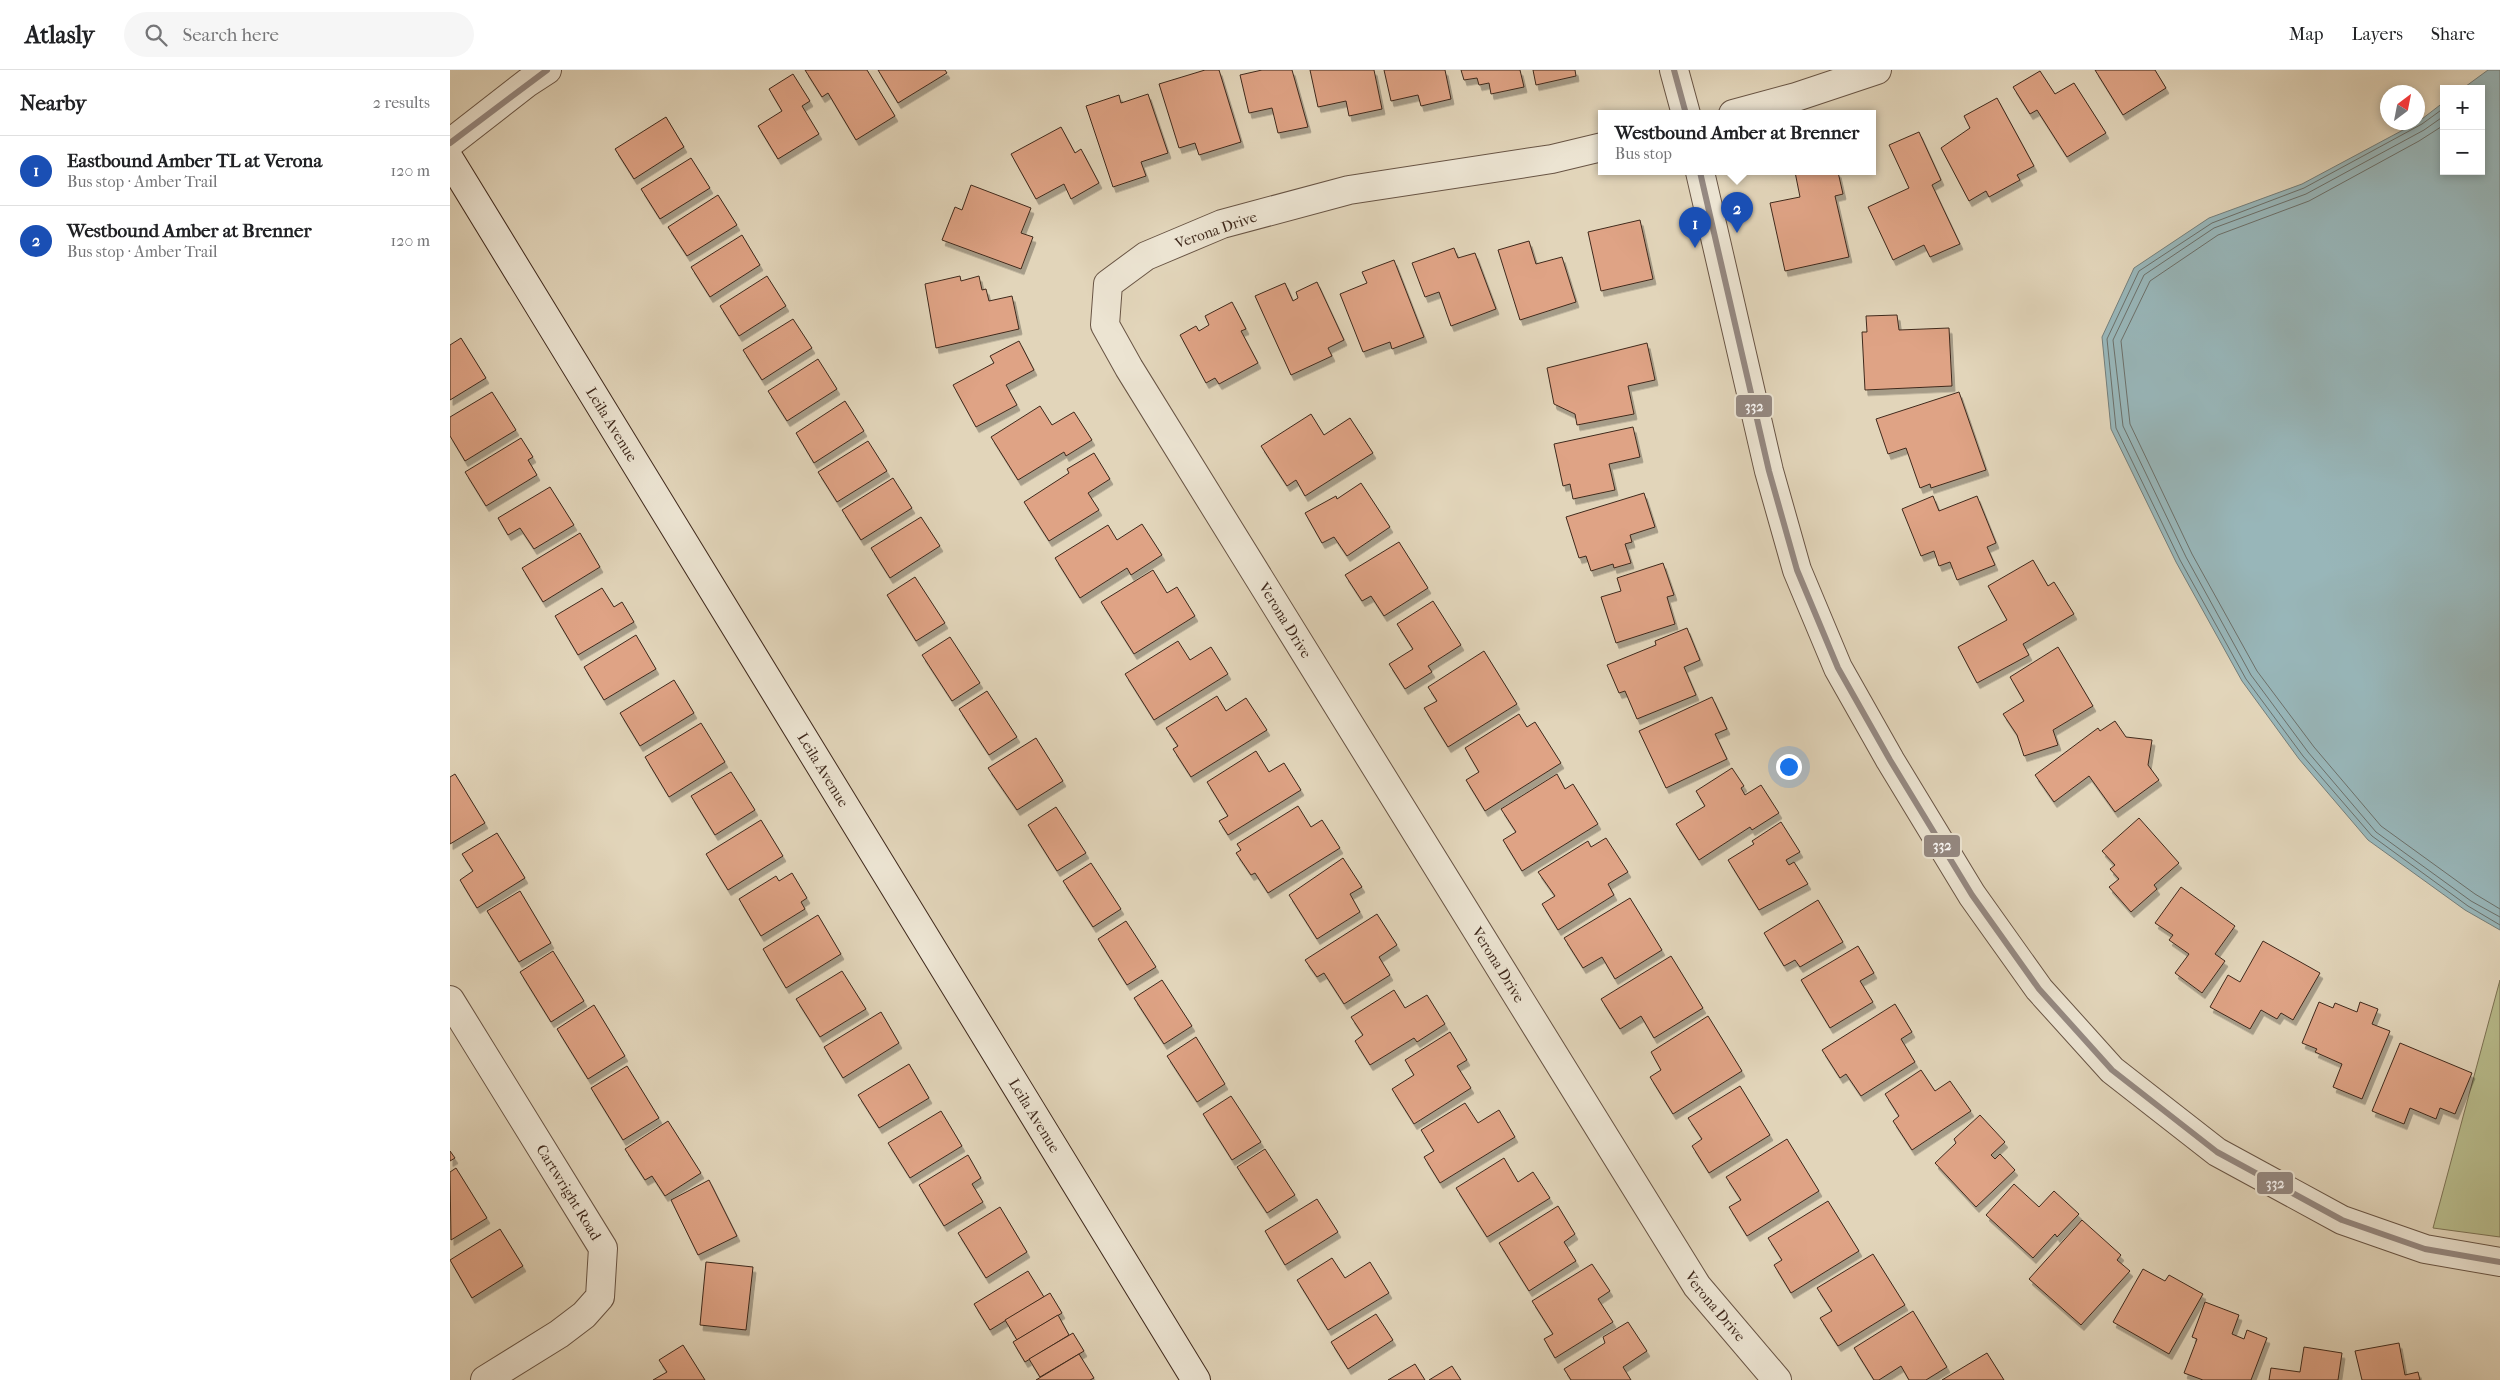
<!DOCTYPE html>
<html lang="en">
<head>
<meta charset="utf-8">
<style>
  body { margin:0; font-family:"IM FELL French Canon",serif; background:#f6f6f6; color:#202124 }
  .controls { position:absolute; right:15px; top:15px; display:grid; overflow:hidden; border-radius:0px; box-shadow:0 2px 8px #0003 }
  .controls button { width:45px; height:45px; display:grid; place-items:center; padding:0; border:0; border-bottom:1px solid #e0e0e0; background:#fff; color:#202124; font:25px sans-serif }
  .compass { position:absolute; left:1930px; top:15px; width:45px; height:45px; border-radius:50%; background:#fff; box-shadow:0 2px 8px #0003; rotate:32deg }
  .you { position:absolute; left:1338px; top:696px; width:18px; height:18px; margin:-12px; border:4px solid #fff; border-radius:50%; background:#1a73e8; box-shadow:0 0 0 8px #1a73e833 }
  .badge { display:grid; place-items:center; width:32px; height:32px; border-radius:50%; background:#8f2418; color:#fff; font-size:16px; font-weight:700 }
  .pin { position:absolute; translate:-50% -41px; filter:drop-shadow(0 1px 2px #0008) }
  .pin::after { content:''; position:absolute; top:26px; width:18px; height:15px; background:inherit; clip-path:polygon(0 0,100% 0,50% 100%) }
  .popup { position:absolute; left:1148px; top:40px; width:278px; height:65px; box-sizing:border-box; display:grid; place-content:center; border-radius:0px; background:#fff; filter:drop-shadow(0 1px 4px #0005); font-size:16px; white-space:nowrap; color:#757577 }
  .popup b { font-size:19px; color:#202124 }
  .popup::after { content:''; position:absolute; left:50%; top:100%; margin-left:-10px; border:10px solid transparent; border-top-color:#fff }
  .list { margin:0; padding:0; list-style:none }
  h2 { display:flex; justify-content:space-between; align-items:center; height:65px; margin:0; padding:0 20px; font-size:21px }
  h2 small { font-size:16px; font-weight:400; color:#757577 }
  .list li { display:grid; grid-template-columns:32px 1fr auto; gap:15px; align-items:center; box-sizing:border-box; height:70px; padding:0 20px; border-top:1px solid #e0e0e0 }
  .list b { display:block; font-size:19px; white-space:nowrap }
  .list p { margin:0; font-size:16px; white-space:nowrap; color:#757577 }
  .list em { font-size:16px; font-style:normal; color:#757577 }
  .icon { flex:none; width:28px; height:28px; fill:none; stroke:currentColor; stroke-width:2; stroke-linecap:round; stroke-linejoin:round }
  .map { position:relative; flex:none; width:2050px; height:1310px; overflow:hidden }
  header { display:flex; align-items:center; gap:30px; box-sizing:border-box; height:70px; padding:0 25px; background:#fff; border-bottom:1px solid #e0e0e0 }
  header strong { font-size:24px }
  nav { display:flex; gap:28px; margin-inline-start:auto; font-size:18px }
  .search { width:350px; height:45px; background:#f6f6f6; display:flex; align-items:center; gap:12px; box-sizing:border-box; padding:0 18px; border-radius:28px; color:#757577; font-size:19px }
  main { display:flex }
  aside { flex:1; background:#fff }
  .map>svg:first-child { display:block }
  .green { fill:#b8bc8c; stroke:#7c7254 }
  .water { fill:#98b6b9; stroke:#747e7a }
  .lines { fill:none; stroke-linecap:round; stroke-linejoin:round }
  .shore { stroke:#6c706a; stroke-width:1 }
  .building { fill:#dfa385; stroke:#3f291c; filter:url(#shadow) }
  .street-casing { stroke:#685444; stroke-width:30 }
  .secondary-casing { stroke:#3f291c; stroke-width:30 }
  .street { stroke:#ece4d2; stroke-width:28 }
  .secondary { stroke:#ece4d2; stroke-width:28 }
  .bus-1-casing { stroke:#ece4d2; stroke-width:10 }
  .bus-1 { stroke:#958982; stroke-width:6 }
  .labels { text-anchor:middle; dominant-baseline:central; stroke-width:4.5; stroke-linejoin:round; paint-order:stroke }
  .street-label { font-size:15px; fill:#3f291c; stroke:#ece4d2 }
  .line-badge { stroke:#ece4d2; stroke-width:2 }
  .badge-label { font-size:14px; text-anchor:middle; font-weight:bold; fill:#fff }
</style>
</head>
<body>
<header>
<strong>Atlasly</strong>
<div class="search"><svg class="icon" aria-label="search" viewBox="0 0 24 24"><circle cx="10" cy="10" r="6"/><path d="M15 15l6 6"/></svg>Search here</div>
<nav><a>Map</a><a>Layers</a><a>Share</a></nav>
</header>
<main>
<aside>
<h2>Nearby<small>2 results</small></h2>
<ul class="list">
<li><span class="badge" style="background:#1a4fb4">1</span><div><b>Eastbound Amber TL at Verona</b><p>Bus stop · Amber Trail</p></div><em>120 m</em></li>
<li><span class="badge" style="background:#1a4fb4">2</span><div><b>Westbound Amber at Brenner</b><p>Bus stop · Amber Trail</p></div><em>120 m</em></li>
</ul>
</aside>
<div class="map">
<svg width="2050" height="1310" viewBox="0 0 2050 1310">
  <defs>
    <filter id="shadow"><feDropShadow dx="3" dy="5.5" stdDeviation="0" flood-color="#0004"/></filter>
  </defs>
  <rect width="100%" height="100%" fill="#e2d5ba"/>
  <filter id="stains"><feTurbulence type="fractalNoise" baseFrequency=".004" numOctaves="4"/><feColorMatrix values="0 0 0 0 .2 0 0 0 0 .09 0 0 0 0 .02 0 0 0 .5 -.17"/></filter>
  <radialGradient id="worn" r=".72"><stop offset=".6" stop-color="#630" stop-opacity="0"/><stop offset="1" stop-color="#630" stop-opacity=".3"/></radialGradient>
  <polygon class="green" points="2050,910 2050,1167 1983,1158"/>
  <polygon class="water" points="2038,0 2050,0 2050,860 2015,840 1918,770 1849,689 1792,611 1726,492 1661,359 1652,267 1684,198 1759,148 1852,114 1968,52 1994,32 1994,101 2031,101 2031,19 2012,19"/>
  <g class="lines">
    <g class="shore">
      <polyline points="1994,38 1972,54 1854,118 1762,153 1689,201 1657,269 1666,358 1730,490 1796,609 1853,686 1922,766 2018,836 2050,855"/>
      <polyline points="1994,46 1974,60 1856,124 1764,158 1694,205 1663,270 1673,356 1736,487 1801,605 1858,682 1926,762 2021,831 2050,847"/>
      <polyline points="1994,55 1969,71 1859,131 1768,165 1700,211 1671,271 1680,354 1742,484 1807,601 1864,677 1931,756 2025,824 2050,839"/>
    </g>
  </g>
  <g class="building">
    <polygon points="355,0 417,0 445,46 406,70 378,23 372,27"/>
    <polygon points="428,0 495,0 497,3 448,33"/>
    <polygon points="755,0 769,0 791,72 749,85 745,73 729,78 709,14"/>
    <polygon points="812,0 842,0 858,57 828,63 822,38 799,43 790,5"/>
    <polygon points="860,0 924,0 932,39 899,46 896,31 868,37"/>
    <polygon points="934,0 995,0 1001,29 971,36 968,25 941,31"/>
    <polygon points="1011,0 1070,0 1074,17 1041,24 1039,13 1029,15 1027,8 1014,10"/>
    <polygon points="1083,0 1125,0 1126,6 1086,15"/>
    <polygon points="1645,0 1705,0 1716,18 1673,45"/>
    <polygon points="1590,1 1605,24 1624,13 1656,63 1617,87 1587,40 1580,44 1563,17"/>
    <polygon points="343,4 360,31 352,36 369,64 328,89 308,56 332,41 319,19"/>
    <polygon points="698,24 718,83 691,92 696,106 663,117 636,36 669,25 671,33"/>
    <polygon points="1547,28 1584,96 1567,105 1570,110 1539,127 1536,121 1519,131 1491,78 1520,58 1514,46"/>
    <polygon points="216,47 234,77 184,109 165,79"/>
    <polygon points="611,57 625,83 631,79 649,113 621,129 614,114 586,129 561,84"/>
    <polygon points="1469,62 1491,110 1482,115 1510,174 1480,187 1474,175 1443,190 1418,137 1459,118 1439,75"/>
    <polygon points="241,88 260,118 210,149 191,119"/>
    <polygon points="1345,102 1388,102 1393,124 1385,126 1399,187 1335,201 1320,133 1350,127"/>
    <polygon points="521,115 581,138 571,163 583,167 571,199 492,170 505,137 512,140"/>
    <polygon points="268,125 287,155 237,186 218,157"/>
    <polygon points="1190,150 1203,209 1151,221 1138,162"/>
    <polygon points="292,165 310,195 260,227 241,197"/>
    <polygon points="1079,171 1086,194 1112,187 1126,232 1070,250 1048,180"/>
    <polygon points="1004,178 1008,188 1025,183 1046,239 1001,256 989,222 975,227 962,193"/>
    <polygon points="944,190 974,267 942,279 940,272 913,282 890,224 917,213 912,202"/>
    <polygon points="317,206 336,236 289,266 270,236"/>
    <polygon points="510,206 511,211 529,206 532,220 536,219 539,231 562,226 569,259 486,278 475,214"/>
    <polygon points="867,212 894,270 878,278 882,286 841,305 805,226 835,213 843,231 848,228 846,222"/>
    <polygon points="782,232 796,259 791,261 808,293 769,314 765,308 756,313 730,265 746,256 749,261 759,255 755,246"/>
    <polygon points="1447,245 1449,260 1499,258 1502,316 1415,320 1412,262 1417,262 1416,246"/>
    <polygon points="343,249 362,278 312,310 293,280"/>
    <polygon points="11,268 36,308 0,330 0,275"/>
    <polygon points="569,271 584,300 556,315 567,335 526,357 503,315 544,293 540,286"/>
    <polygon points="1197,273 1205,310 1178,316 1184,344 1127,355 1125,344 1104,334 1097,298"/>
    <polygon points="368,289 387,319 337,351 318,321"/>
    <polygon points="42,322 66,360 15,391 0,366 0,347"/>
    <polygon points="1509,322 1536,400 1481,418 1480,414 1470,418 1456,378 1438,384 1426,349"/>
    <polygon points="395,331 414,361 364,393 346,363"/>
    <polygon points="590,336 602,355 624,342 642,370 616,386 614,382 568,410 541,367"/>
    <polygon points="861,344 874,365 900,348 923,383 855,426 846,410 837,416 811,376"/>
    <polygon points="1183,357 1190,387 1159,394 1165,420 1123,429 1120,414 1113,416 1104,374"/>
    <polygon points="71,368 83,387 78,390 87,405 36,436 15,402"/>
    <polygon points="418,371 437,401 387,432 368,402"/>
    <polygon points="644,383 660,409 638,423 649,440 599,471 574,432 619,403 617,399"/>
    <polygon points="443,408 462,438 411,470 392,440"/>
    <polygon points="911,413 940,457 897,486 884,467 872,473 855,443 886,426 887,429"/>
    <polygon points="100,417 124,455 84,479 70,458 58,465 48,448"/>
    <polygon points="1194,423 1205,457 1180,465 1182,472 1175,474 1181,493 1164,498 1163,494 1141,501 1136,486 1129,488 1116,447"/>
    <polygon points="1483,426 1489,441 1527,426 1546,473 1537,477 1545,495 1507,510 1500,492 1489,496 1484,481 1471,486 1452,439"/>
    <polygon points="471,447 490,476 440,508 421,478"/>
    <polygon points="692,454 712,485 681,505 677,498 630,528 605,488 658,455 667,470"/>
    <polygon points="130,463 150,497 93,532 72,498"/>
    <polygon points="949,472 978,518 934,546 921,526 912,531 895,505"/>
    <polygon points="1583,490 1598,516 1604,512 1624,544 1573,574 1579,585 1527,613 1508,577 1557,550 1538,516"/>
    <polygon points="1213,493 1224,525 1217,527 1225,554 1166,573 1151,527 1171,521 1167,508"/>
    <polygon points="703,500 717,523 727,517 745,546 684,584 651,532"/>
    <polygon points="465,507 495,553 466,571 437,525"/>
    <polygon points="152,518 164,537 172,532 184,552 128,585 105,546"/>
    <polygon points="983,531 1011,575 978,596 982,602 955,619 939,594 963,579 947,554"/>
    <polygon points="1237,558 1250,590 1234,597 1246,625 1187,649 1175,621 1169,623 1157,595 1206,575 1205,571"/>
    <polygon points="186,565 206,599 154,630 134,597"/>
    <polygon points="500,567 530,613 502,631 472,585"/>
    <polygon points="728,571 740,590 761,577 778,604 704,650 675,604"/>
    <polygon points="1608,577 1643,636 1603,660 1608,675 1574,686 1567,665 1553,644 1574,631 1560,607"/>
    <polygon points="1034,581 1067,634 998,677 974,638 987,631 978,617"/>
    <polygon points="224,610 244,643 190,676 170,643"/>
    <polygon points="537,621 567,667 539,685 509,639"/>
    <polygon points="767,626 776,641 796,628 817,660 741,707 723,679 728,676 716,658"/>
    <polygon points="1262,627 1277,659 1265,664 1277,689 1216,718 1189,661"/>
    <polygon points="1069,644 1077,657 1085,652 1111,693 1035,741 1016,710 1029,702 1015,678"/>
    <polygon points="1665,651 1676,667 1702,670 1698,695 1709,710 1665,742 1639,706 1604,732 1585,705 1648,658 1650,661"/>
    <polygon points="251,653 275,692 219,727 195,687"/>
    <polygon points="586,668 613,711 567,740 538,698"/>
    <polygon points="806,681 819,702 834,693 851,720 778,765 769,751 778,746 757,712"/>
    <polygon points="1282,698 1294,716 1291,718 1295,725 1311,715 1329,743 1302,760 1300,757 1249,790 1226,754 1255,736 1246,721"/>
    <polygon points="281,702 305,740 265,765 241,726"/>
    <polygon points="5,704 35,753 0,774 0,707"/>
    <polygon points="1107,704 1115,719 1123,714 1148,754 1072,801 1053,770 1066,762 1051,739"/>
    <polygon points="848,736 861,757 872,750 890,778 818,823 805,803 801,805 786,783 791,780 787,774"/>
    <polygon points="606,737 636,783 607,801 578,755"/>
    <polygon points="1689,748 1729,793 1704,815 1707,819 1681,842 1659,817 1669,809 1660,799 1665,795 1652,781"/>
    <polygon points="311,750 333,786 278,820 256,784"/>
    <polygon points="1331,752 1350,782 1336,790 1339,795 1344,792 1358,814 1309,840 1278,790 1304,774 1302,771"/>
    <polygon points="47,763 75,808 27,838 10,810 23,801 12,784"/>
    <polygon points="1156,768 1178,802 1158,814 1164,825 1108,860 1092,834 1105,826 1088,802 1138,771 1141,777"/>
    <polygon points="893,788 912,817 900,824 910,842 867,869 839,825"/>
    <polygon points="641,793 671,839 643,857 613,811"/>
    <polygon points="342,803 357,828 351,832 355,839 311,866 289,829 326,806 329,811"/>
    <polygon points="1731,817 1785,856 1765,884 1775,891 1752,923 1725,903 1739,884 1719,870 1723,865 1705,853"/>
    <polygon points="70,821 101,873 69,892 37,841"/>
    <polygon points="1180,828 1212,880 1165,909 1152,887 1133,898 1114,868"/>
    <polygon points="1368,830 1393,872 1350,897 1345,890 1334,896 1314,863"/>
    <polygon points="927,844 947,875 929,887 940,905 894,934 874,903 867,907 855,890"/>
    <polygon points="368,845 391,884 336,918 313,879"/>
    <polygon points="676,851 706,897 677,915 648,869"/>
    <polygon points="1813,871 1870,903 1843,950 1831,943 1827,949 1811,940 1800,959 1760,937 1778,905 1790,912"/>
    <polygon points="1408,876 1424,903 1410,911 1423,932 1380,958 1351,910"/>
    <polygon points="103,881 134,931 101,952 70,902"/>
    <polygon points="1221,886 1253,938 1204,968 1191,946 1170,959 1151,929"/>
    <polygon points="392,901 416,939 370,967 346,929"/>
    <polygon points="712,910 742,956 714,974 684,928"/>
    <polygon points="944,920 955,938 977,925 995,954 967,972 964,968 920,995 905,971 913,965 901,947"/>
    <polygon points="1869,932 1883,938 1885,933 1907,942 1910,932 1928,939 1922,954 1940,961 1912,1029 1883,1017 1892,994 1865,982 1867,979 1852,973"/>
    <polygon points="1445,934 1462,962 1451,969 1465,992 1411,1026 1396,1004 1390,1008 1372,980"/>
    <polygon points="144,935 175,986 138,1009 107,959"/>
    <polygon points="431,942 449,973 393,1008 374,977"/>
    <polygon points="1258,946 1292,1001 1223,1044 1200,1007 1211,1000 1201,982"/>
    <polygon points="1000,962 1017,990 1007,996 1021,1018 964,1054 942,1019 964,1005 955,990"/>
    <polygon points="746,967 775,1014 747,1032 717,986"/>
    <polygon points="1950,973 2022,1003 2005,1044 1990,1038 1986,1049 1960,1038 1954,1054 1922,1041"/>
    <polygon points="459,994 479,1028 429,1058 408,1025"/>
    <polygon points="177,996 209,1048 173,1070 141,1018"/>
    <polygon points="1471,1000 1485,1021 1500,1011 1521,1041 1462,1080 1443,1051 1449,1046 1435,1024"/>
    <polygon points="1290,1016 1320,1065 1259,1103 1242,1076 1252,1069 1238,1048"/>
    <polygon points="781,1026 811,1072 782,1090 753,1044"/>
    <polygon points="1015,1033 1028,1053 1049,1040 1065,1067 990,1113 974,1087 984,1081 971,1060"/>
    <polygon points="491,1041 512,1076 460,1108 438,1073"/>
    <polygon points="1530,1045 1555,1072 1541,1085 1545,1089 1550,1084 1565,1100 1526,1137 1485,1093 1506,1073 1504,1069"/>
    <polygon points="218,1051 251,1103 215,1126 202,1106 195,1110 175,1079"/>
    <polygon points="1337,1069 1369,1121 1297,1166 1279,1137 1291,1130 1276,1107"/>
    <polygon points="815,1079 845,1125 817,1143 787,1097"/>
    <polygon points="0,1081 5,1088 0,1091"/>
    <polygon points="518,1085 531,1108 522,1114 533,1132 494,1156 469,1115"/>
    <polygon points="1054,1088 1068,1112 1083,1102 1100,1128 1037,1167 1006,1118"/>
    <polygon points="6,1098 37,1148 1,1170 0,1102"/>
    <polygon points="259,1110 287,1166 248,1185 221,1130"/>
    <polygon points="1564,1114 1589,1137 1604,1121 1629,1144 1607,1167 1605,1164 1583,1188 1536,1145"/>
    <polygon points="867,1129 888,1162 835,1195 815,1161"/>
    <polygon points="1378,1131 1409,1181 1341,1223 1324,1195 1332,1190 1318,1168"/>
    <polygon points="1108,1136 1125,1164 1114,1172 1126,1191 1079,1221 1049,1173"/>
    <polygon points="550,1137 577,1182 536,1208 508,1163"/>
    <polygon points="1632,1150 1671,1185 1667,1190 1680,1201 1631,1255 1579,1209"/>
    <polygon points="50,1159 73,1196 22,1228 0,1190"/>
    <polygon points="1423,1184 1455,1235 1388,1276 1370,1248 1382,1241 1367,1218"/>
    <polygon points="882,1188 895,1208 920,1192 939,1223 878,1260 847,1210"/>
    <polygon points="256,1192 303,1197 296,1260 250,1255"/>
    <polygon points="1142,1194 1160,1221 1148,1229 1163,1252 1105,1288 1094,1269 1103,1264 1082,1231"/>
    <polygon points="1693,1199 1715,1211 1719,1205 1753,1224 1719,1284 1663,1252"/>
    <polygon points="578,1201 594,1227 540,1260 524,1234"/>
    <polygon points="600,1223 612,1243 567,1270 555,1250"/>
    <polygon points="1755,1232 1789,1245 1782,1264 1794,1269 1797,1260 1817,1268 1801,1310 1753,1310 1734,1303 1747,1269 1742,1267"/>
    <polygon points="1463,1241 1497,1297 1476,1310 1459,1310 1451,1296 1429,1310 1424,1310 1404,1278"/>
    <polygon points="926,1244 943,1270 898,1299 881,1272"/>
    <polygon points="608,1245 619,1265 575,1292 563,1272"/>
    <polygon points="1178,1252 1197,1281 1173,1297 1181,1310 1121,1310 1114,1299 1155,1273 1153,1267"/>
    <polygon points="623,1263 634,1281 590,1307 579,1289"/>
    <polygon points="1949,1273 1955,1305 1968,1302 1970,1310 1912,1310 1905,1281"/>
    <polygon points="233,1275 255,1310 203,1310 217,1302 209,1290"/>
    <polygon points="1854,1277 1892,1283 1888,1310 1819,1310 1821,1298 1850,1302"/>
    <polygon points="1537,1283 1554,1310 1492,1310"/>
    <polygon points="629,1284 644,1308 640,1310 586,1310"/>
    <polygon points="965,1294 975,1310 938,1310"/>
    <polygon points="1002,1296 1011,1310 979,1310"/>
  </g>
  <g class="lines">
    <g class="street-casing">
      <g id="street">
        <polyline points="1224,0 1236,44"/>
        <polyline points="1283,44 1346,27 1427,0"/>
        <polyline points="0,73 77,13 97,0"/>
        <path id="s1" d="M 1152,77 L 1102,89 L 899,120 L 772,154 L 696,186 L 658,214 L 655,255 L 679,298 L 1247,1216 L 1327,1310"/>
        <polyline points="1250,102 1319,401 1347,500 1388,598 1440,690 1522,825 1589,919 1662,1000 1767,1082 1892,1150 1975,1179 2050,1192"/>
        <path id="s2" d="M 0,930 L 153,1178 L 150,1227 L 134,1245 L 109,1264 L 35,1310"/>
      </g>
    </g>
    <g class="secondary-casing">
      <g id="secondary">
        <path id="s3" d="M 0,90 L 746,1310"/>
      </g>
    </g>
    <use href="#street" class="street"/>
    <use href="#secondary" class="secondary"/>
    <g class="bus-1-casing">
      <g id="bus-1">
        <polyline points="1224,0 1236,44"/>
        <polyline points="0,73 97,0"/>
        <polyline points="1250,102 1319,401 1347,500 1388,598 1440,690 1522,825 1589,919 1662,1000 1767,1082 1892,1150 1975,1179 2050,1192"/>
      </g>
    </g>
    <use href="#bus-1" class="bus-1"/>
  </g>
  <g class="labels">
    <g class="street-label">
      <text transform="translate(766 160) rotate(-19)">Verona Drive</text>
      <text stroke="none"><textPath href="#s3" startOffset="310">Leila Avenue</textPath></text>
      <text stroke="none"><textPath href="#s1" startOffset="905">Verona Drive</textPath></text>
      <text stroke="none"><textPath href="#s3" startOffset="715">Leila Avenue</textPath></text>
      <text stroke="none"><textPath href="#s1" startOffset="1310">Verona Drive</textPath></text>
      <text stroke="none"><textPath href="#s3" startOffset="1120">Leila Avenue</textPath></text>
      <text stroke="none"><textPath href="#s2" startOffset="226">Cartwright Road</textPath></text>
      <text stroke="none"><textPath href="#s1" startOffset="1715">Verona Drive</textPath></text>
    </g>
  </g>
  <g class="line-badge">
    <rect x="1285" y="324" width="38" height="24" rx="5" fill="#958982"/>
    <rect x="1473" y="764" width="38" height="24" rx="5" fill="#958982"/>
    <rect x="1806" y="1101" width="38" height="24" rx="5" fill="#958982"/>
  </g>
  <g class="badge-label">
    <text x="1304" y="341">332</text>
    <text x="1492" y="780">332</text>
    <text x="1825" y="1118">332</text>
  </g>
  <rect width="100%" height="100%" filter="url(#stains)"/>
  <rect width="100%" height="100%" fill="url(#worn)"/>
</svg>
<div class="controls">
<button>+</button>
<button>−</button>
</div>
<svg class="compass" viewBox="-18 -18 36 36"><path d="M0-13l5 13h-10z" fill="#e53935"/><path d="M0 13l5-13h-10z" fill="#757577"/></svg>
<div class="you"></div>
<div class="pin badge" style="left:1245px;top:178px;background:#1a4fb4">1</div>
<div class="pin badge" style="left:1287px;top:163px;background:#1a4fb4">2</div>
<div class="popup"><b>Westbound Amber at Brenner</b>Bus stop</div>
</div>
</main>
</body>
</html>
